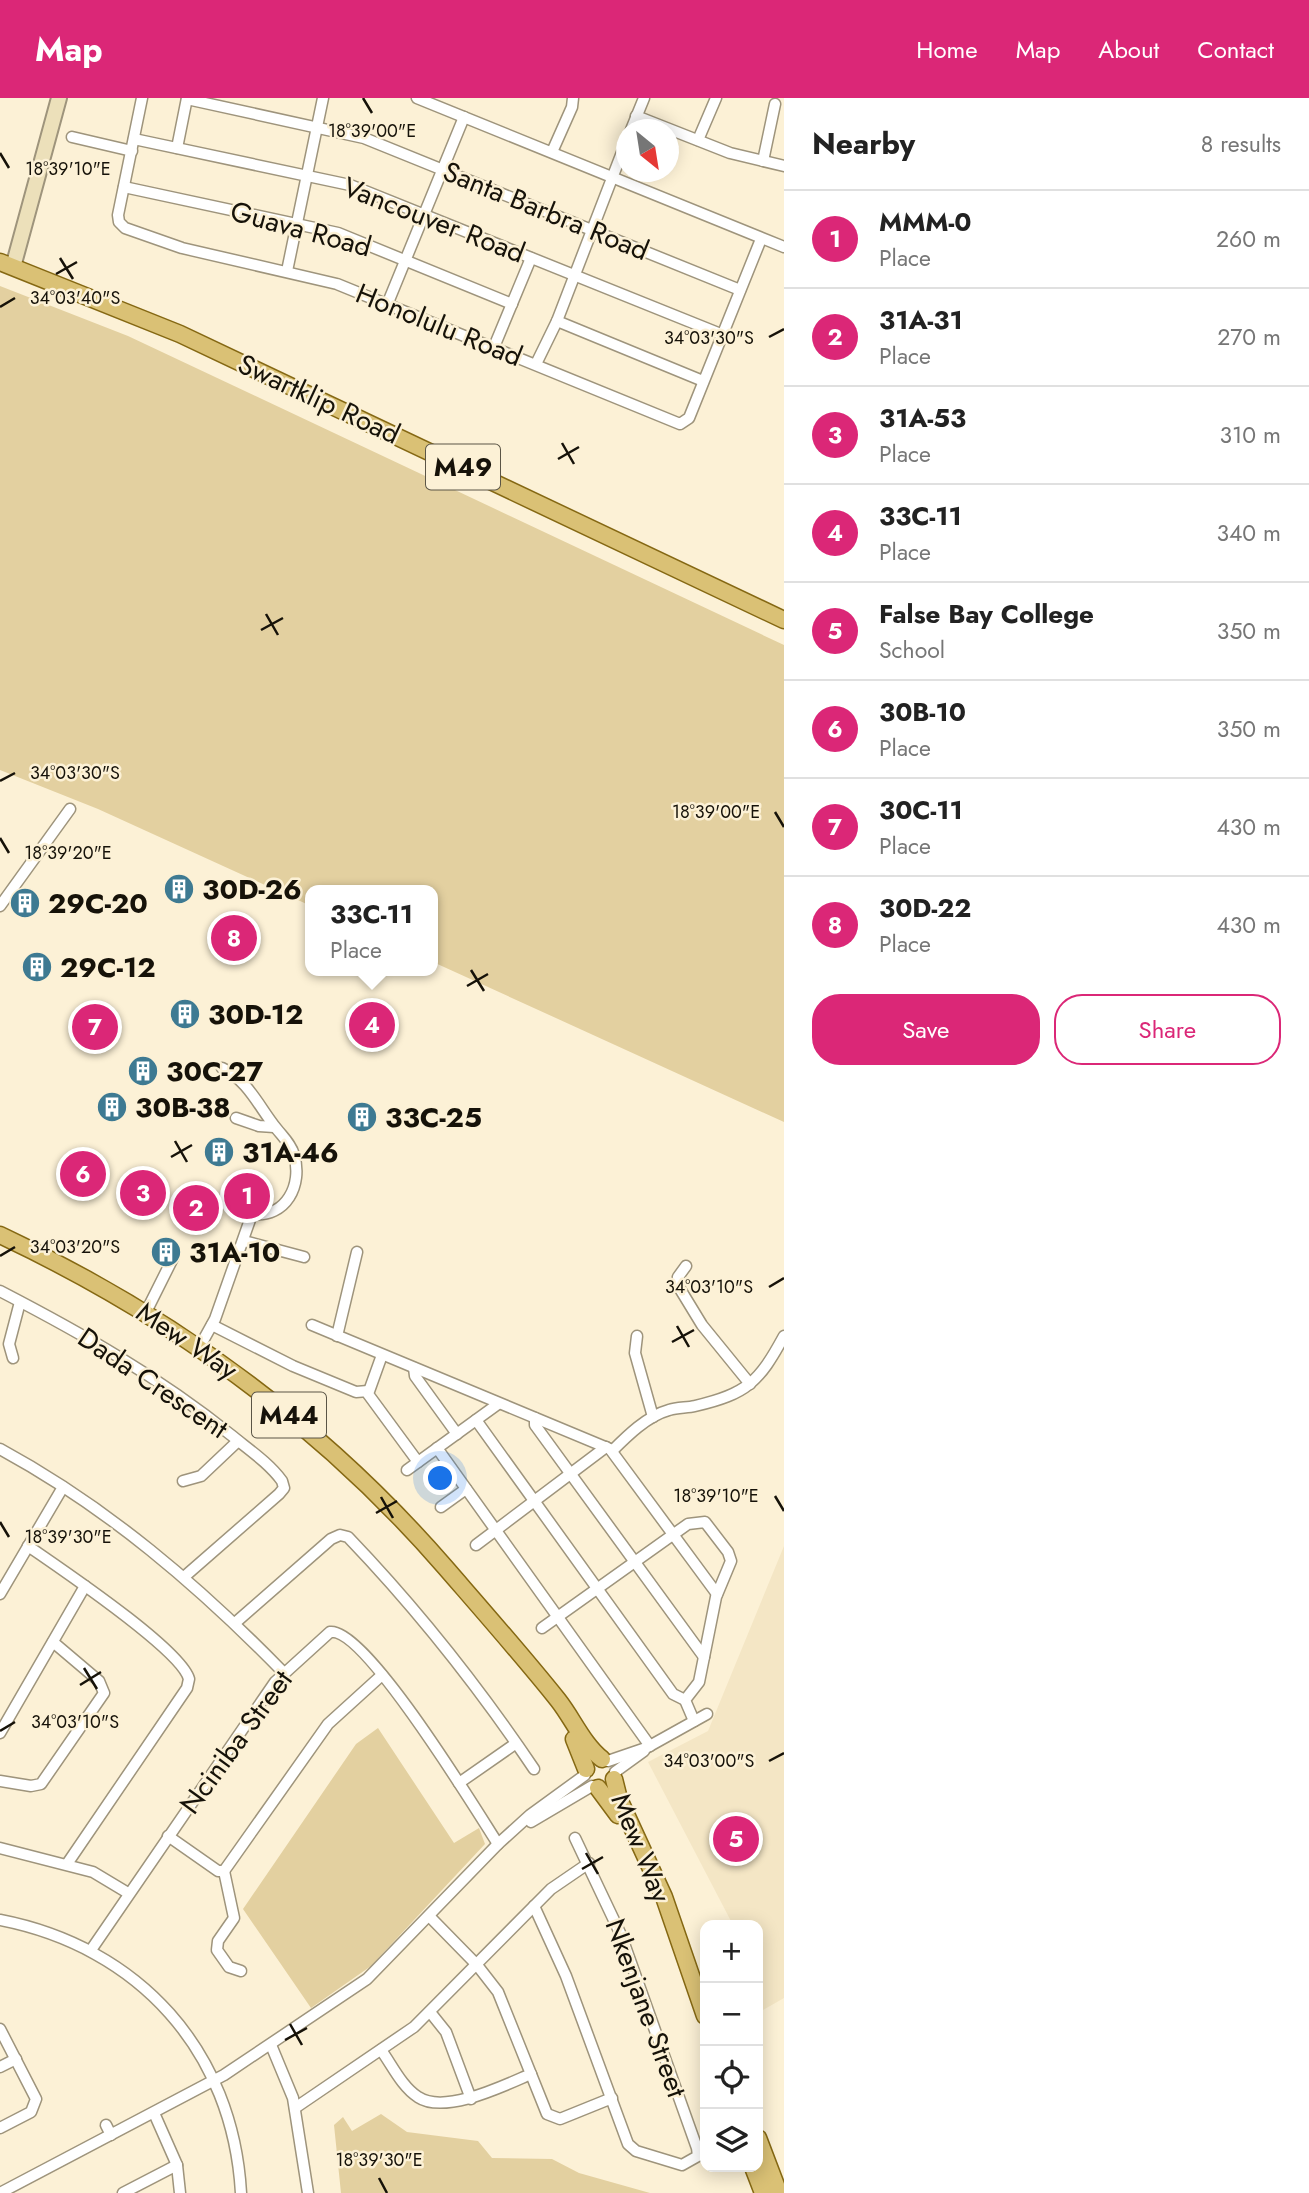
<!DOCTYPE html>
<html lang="en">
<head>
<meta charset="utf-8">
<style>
  body { margin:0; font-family:Jost,sans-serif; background:#f6f6f6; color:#222 }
  .controls { position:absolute; right:21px; bottom:21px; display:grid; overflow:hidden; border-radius:14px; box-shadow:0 4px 18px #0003 }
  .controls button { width:63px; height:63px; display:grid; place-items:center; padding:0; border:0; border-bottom:2px solid #e0e0e0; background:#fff; color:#222; font:35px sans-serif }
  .compass { position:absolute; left:616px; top:21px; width:63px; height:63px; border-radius:50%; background:#fff; box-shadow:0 4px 18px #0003; rotate:150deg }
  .you { position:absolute; left:441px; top:1381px; width:24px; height:24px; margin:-18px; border:5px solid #fff; border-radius:50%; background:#1a73e8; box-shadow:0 0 0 10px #1a73e833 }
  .badge { display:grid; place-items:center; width:46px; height:46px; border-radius:50%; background:#db2777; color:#fff; font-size:23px; font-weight:700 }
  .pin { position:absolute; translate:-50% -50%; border:4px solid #fff; box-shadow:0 2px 7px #0006 }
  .popup { position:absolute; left:305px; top:787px; width:133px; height:91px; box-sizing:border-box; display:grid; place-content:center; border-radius:14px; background:#fff; filter:drop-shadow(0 2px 5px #0005); font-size:23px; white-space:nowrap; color:#767676 }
  .popup b { font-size:26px; color:#222 }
  .popup::after { content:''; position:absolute; left:50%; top:100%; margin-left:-14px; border:14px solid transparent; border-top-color:#fff }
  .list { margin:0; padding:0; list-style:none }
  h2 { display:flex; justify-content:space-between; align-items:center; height:91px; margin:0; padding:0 28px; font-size:30px }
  h2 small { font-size:23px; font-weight:400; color:#767676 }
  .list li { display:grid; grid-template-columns:46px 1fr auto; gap:21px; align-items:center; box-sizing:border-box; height:98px; padding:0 28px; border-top:2px solid #e0e0e0 }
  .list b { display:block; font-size:26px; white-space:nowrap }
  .list p { margin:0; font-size:23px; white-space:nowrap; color:#767676 }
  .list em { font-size:23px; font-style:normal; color:#767676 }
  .actions { display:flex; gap:14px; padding:21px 28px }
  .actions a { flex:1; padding:16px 0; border:2px solid #db2777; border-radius:28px; text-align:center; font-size:24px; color:#db2777 }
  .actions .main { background:#db2777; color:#fff }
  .icon { flex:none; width:38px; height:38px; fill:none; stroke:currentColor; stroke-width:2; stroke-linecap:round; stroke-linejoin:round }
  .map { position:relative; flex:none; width:784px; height:2095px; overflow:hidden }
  header { display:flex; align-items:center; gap:42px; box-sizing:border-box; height:98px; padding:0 35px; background:#db2777; color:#fff }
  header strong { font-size:33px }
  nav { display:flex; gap:38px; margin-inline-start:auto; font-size:24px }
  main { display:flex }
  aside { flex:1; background:#fff }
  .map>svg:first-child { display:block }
  .built { fill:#f4e6c5 }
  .green { fill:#e3d0a0 }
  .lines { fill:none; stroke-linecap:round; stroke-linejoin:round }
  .street-casing { stroke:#9e947c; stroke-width:13 }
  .secondary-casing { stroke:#9e947c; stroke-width:18 }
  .primary-casing { stroke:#856813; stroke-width:19 }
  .street { stroke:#fff; stroke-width:10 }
  .secondary { stroke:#ece0ba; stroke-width:14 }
  .primary { stroke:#dac175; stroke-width:16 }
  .ticks { fill:none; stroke:#161209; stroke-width:2.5 }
  .labels { text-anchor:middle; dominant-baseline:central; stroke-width:5; stroke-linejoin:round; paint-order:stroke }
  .shield { fill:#fcf1d6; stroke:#5b5546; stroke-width:2 }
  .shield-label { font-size:26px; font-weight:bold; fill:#161209 }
  .street-label { font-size:28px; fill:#161209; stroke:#fcf1d6 }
  .poi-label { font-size:28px; font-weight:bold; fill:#161209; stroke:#fcf1d6; text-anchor:start }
  .ticks-label { font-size:18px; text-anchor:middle; fill:#161209; stroke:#fcf1d6; stroke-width:5; stroke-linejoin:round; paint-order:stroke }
</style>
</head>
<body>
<header>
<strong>Map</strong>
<nav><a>Home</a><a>Map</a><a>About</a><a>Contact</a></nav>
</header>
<main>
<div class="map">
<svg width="784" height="2095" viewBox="0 0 784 2095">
  <rect width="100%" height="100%" fill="#fcf1d6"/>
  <polygon class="built" points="784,1448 784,1900 763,1912 758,1898 758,1827 733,1827 648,1664 708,1633"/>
  <g class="green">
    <polygon points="0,188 128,238 784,547 784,1024 433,864 433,792 311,792 311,808 98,711 0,672"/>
    <polygon points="378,1630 454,1745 479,1730 485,1746 371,1868 311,1910 243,1811 356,1646"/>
    <polygon points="381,2016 407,2034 478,2043 492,2060 552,2061 579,2075 650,2095 341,2095 334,2027 343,2019 352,2033"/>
  </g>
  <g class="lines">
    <g class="street-casing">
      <g id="street">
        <polyline points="142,0 118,117 119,124 125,130 182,150 337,186 680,326 689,320 761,141"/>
        <polyline points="417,0 784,149"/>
        <polyline points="187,1 364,40 740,192"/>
        <polyline points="636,18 730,55 784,68"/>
        <polyline points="631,32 644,0"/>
        <polyline points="72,39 132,53"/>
        <polyline points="134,41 350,87 723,237"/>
        <polyline points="698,42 716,0"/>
        <polyline points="177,50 187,0"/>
        <polyline points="552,54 572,9 573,0"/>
        <polyline points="763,63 775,6"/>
        <polyline points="124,89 338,135 512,206"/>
        <polyline points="287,173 323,0"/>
        <polyline points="387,207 464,19"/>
        <polyline points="557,223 703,283"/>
        <polyline points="494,249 531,160"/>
        <polyline points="536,266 557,223 626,44"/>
        <polyline points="0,808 70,711"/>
        <path d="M 222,970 C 248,982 259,1009 276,1030 C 283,1039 291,1046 294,1057 C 303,1087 286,1120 252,1116 C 245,1115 237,1111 231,1109"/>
        <polyline points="236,1020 259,1028 274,1029"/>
        <polyline points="244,1143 304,1159"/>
        <polyline points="686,1168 678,1179 677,1186 702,1227 750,1286"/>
        <path d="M 0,1193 C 81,1235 159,1279 231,1337 C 248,1351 269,1365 282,1383 L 284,1390 L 279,1396 L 184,1479"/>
        <polyline points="146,1214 173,1160"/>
        <polyline points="212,1227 293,1268 356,1294 368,1293"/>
        <polyline points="312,1227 610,1351 717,1496"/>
        <polyline points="337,1238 357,1154"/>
        <polyline points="637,1238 635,1255 653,1319"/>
        <polyline points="199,1250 215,1221 252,1116"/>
        <polyline points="382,1257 368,1296 418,1364"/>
        <polyline points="13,1260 9,1246 20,1204"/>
        <polyline points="414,1270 415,1278 457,1336"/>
        <polyline points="535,1320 535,1327 704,1559"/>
        <polyline points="476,1322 673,1596 685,1602"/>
        <polyline points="437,1350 650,1648"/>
        <path d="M 0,1351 C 107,1409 199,1488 283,1574"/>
        <path d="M 612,1353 C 627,1338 647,1318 669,1312 C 677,1309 687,1310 695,1308 C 747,1296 759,1284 784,1238"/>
        <polyline points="407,1372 498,1306"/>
        <polyline points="183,1383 201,1378 238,1343"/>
        <polyline points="441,1409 466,1391"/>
        <polyline points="476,1447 606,1349"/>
        <path d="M 28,1448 C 58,1469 181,1551 189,1581 L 187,1590 L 67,1766"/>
        <polyline points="0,1496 63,1389"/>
        <path d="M 235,1525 L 331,1441 L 340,1437 L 348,1439 C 418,1512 478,1588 534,1671"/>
        <polyline points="542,1530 688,1426 705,1424 728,1454 731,1463 716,1499 699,1584 685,1602 694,1623"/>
        <polyline points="0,1635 85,1488"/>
        <polyline points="608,1663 646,1650 707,1616"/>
        <polyline points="615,1674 644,1653"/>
        <polyline points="0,1683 31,1688 41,1686 104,1595 99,1583 53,1544"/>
        <polyline points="459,1685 515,1646"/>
        <polyline points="531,1724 592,1688"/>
        <polyline points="168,1738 218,1773 224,1773"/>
        <polyline points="0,1750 93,1774 128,1795"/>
        <polyline points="224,1773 328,1626 382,1577"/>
        <polyline points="224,1773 234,1820 218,1843 217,1852 229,1869 241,1873"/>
        <polyline points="534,1808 566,1878 628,2046 636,2053 682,2067 698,2058 697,2050 621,1837 575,1740"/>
        <polyline points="430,1819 477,1867 498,1894 547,2016 560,2021 612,2000"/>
        <path d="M 0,1822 C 139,1849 233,1953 241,2095"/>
        <path d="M 91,1852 L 275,1584 L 330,1534 C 365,1529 476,1712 498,1746"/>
        <polyline points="430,1914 446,1934 471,2001"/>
        <polyline points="0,1931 36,2001 31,2014 0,2030"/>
        <polyline points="271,1947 293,2000 308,2095"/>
        <path d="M 381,1952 C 392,1967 402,1989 418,1999 C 445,2017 505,1987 531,1976"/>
        <polyline points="0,1969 16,1961"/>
        <polyline points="295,2010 414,1929 551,1791 589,1765"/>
        <polyline points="154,2015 177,2067 180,2095"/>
        <polyline points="106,2027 111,2037"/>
        <polyline points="0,2095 224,1977 367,1881 498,1746 530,1717 585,1677"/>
        <polyline points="123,2095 177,2067"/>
      </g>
    </g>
    <g class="secondary-casing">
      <polyline id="secondary" points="13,169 59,0"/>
    </g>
    <g class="primary-casing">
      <g id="primary">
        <polyline points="0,164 180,236 784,522"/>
        <path d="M 0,1137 C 170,1217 322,1327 445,1469 C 484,1514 522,1557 558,1602 C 573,1621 583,1646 602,1661"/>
        <polyline points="574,1641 586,1671"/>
        <polyline points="614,1681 619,1701 664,1799 705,1918"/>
        <polyline points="598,1690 618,1717"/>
        <polyline points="758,2040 779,2095"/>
        <polyline points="753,2069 763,2095"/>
      </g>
    </g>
    <use href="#street" class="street"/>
    <use href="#secondary" class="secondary"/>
    <use href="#primary" class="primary"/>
  </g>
  <path class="ticks" d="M 363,0 L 372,15M 0,55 L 9,70M 60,160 L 73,181M 56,176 L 77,164M 0,209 L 15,200M 769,239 L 784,231M 562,345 L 574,366M 558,361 L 579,349M 266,516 L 278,537M 261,532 L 283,520M 0,683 L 15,675M 775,714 L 784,729M 0,740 L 9,755M 471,872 L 484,893M 467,888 L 488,876M 175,1043 L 187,1064M 171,1059 L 192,1047M 0,1158 L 15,1149M 769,1189 L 784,1180M 677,1228 L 689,1249M 672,1244 L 694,1232M 775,1398 L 784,1413M 381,1399 L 393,1420M 376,1415 L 397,1403M 0,1424 L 9,1439M 84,1570 L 97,1591M 80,1587 L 101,1574M 0,1633 L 15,1624M 769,1663 L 784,1655M 586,1755 L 598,1776M 582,1771 L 603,1759M 290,1926 L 302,1947M 285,1942 L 307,1930M 379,2080 L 387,2095"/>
  <defs>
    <g id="building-disc" transform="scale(1.575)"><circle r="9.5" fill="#3e7a92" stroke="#fcf1d6"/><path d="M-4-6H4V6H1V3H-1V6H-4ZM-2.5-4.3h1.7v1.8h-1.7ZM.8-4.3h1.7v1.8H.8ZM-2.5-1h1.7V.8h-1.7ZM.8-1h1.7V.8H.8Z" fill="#fff"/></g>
  </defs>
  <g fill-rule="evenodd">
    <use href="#building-disc" x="179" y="791"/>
    <use href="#building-disc" x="25" y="805"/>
    <use href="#building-disc" x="37" y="869"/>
    <use href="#building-disc" x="185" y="916"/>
    <use href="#building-disc" x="143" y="973"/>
    <use href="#building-disc" x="112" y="1009"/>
    <use href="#building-disc" x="362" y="1019"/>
    <use href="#building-disc" x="219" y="1054"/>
    <use href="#building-disc" x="166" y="1154"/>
  </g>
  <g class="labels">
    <g class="shield">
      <rect x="426" y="346.5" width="74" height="45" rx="5"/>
      <rect x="252" y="1294.5" width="74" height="45" rx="5"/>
    </g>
    <g class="shield-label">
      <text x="463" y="369">M49</text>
      <text x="289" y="1317">M44</text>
    </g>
    <g class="street-label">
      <text transform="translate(546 113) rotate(22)">Santa Barbra Road</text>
      <text transform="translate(434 122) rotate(21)">Vancouver Road</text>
      <text transform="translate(301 131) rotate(15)">Guava Road</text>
      <text transform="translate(439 227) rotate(22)">Honolulu Road</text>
      <text transform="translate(319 301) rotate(25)">Swartklip Road</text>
      <text transform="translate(187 1243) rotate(34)">Mew Way</text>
      <text transform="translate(153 1285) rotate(34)">Dada Crescent</text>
      <text transform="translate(236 1644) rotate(-54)">Nciniba Street</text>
      <text transform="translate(641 1750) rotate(68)">Mew Way</text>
      <text transform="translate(646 1910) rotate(70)">Nkenjane Street</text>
    </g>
    <g class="poi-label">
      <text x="202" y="791">30D-26</text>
      <text x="48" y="805">29C-20</text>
      <text x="60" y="869">29C-12</text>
      <text x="208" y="916">30D-12</text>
      <text x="166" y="973">30C-27</text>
      <text x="135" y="1009">30B-38</text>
      <text x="385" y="1019">33C-25</text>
      <text x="242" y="1054">31A-46</text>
      <text x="189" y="1154">31A-10</text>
    </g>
  </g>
  <g class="ticks-label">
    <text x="372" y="39">18°39'00"E</text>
    <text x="68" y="77">18°39'10"E</text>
    <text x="75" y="206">34°03'40"S</text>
    <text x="709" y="246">34°03'30"S</text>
    <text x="75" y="681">34°03'30"S</text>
    <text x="716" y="720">18°39'00"E</text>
    <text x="68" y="761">18°39'20"E</text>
    <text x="75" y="1155">34°03'20"S</text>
    <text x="709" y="1195">34°03'10"S</text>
    <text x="716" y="1404">18°39'10"E</text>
    <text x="68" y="1445">18°39'30"E</text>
    <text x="75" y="1630">34°03'10"S</text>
    <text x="709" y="1669">34°03'00"S</text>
    <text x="379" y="2068">18°39'30"E</text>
  </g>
</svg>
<div class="controls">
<button>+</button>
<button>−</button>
<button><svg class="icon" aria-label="locate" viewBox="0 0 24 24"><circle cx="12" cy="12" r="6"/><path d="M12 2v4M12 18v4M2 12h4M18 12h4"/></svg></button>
<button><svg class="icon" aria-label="layers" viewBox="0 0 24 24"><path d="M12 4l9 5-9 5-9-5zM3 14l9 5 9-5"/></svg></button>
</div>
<svg class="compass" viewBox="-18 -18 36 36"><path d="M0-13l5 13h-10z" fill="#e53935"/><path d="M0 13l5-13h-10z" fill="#767676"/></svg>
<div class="you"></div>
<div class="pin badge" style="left:247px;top:1098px">1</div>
<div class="pin badge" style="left:196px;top:1110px">2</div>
<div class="pin badge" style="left:143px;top:1095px">3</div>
<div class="pin badge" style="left:372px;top:927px">4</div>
<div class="popup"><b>33C-11</b>Place</div>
<div class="pin badge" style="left:736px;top:1741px">5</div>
<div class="pin badge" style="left:83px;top:1076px">6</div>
<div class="pin badge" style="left:95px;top:929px">7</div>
<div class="pin badge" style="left:234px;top:840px">8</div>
</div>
<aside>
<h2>Nearby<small>8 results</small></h2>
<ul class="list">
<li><span class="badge">1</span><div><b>MMM-0</b><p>Place</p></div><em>260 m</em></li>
<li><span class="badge">2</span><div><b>31A-31</b><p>Place</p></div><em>270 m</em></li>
<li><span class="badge">3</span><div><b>31A-53</b><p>Place</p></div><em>310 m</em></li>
<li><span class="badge">4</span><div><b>33C-11</b><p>Place</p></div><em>340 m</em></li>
<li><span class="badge">5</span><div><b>False Bay College</b><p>School</p></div><em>350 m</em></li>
<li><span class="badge">6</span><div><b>30B-10</b><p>Place</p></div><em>350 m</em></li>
<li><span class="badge">7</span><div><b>30C-11</b><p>Place</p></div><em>430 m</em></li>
<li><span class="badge">8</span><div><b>30D-22</b><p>Place</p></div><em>430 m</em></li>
</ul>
<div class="actions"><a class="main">Save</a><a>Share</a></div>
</aside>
</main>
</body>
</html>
